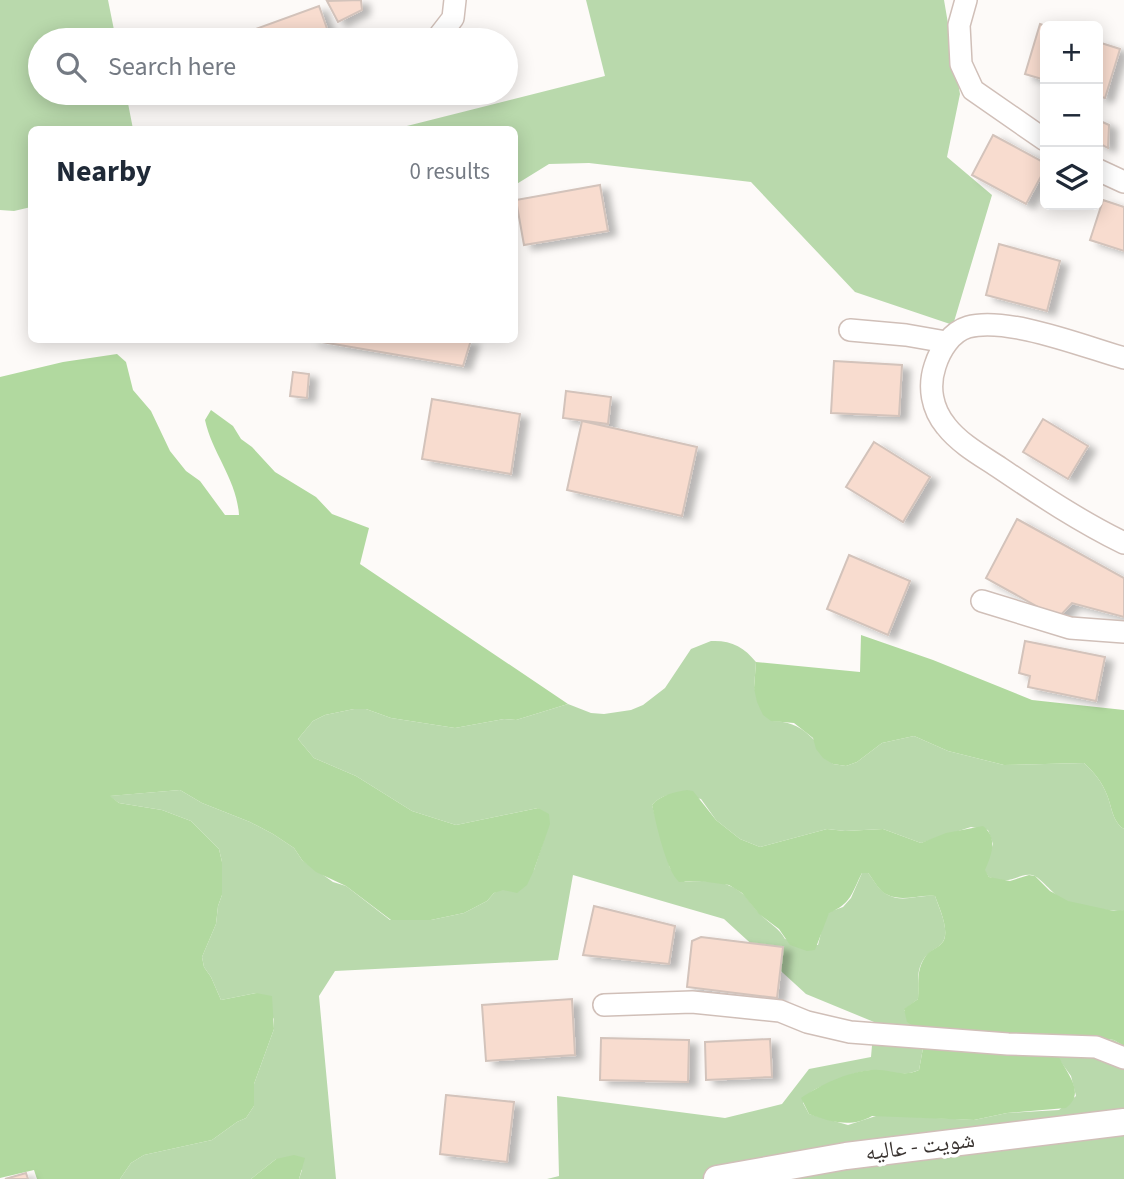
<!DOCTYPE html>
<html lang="en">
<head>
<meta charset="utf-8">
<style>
  body { margin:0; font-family:"Source Sans 3","Noto Naskh Arabic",sans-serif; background:#f2f2f3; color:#1f2937 }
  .controls { position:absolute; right:21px; top:21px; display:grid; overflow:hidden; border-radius:10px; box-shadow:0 4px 18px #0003 }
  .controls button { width:63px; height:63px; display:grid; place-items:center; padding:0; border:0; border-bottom:2px solid #e0e1e3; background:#fff; color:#1f2937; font:35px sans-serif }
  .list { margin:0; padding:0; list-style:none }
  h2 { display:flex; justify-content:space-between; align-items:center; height:91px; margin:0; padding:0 28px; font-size:30px }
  h2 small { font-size:23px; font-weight:400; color:#747a83 }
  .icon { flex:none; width:38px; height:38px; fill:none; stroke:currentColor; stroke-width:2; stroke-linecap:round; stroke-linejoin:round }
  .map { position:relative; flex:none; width:1124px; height:1179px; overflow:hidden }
  .search { position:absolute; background:#fff; box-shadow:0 4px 18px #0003; left:28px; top:28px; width:490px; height:77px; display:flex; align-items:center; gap:18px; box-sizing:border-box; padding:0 24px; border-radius:38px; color:#747a83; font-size:26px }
  .panel { position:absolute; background:#fff; box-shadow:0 4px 18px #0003; left:28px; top:126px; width:490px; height:217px; border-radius:10px }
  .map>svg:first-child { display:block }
  .green { fill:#b9d9ac }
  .forest { fill:#b1d99f }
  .building { fill:#f8dccf; stroke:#d3c3bb; stroke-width:2; filter:url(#shadow) }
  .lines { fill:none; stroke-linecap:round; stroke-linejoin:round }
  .minor-casing { stroke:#d0bfb8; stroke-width:24 }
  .tertiary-casing { stroke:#d0bfb8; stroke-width:29 }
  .minor { stroke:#fff; stroke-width:21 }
  .tertiary { stroke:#fff; stroke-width:26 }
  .labels { text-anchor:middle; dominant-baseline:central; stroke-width:7; stroke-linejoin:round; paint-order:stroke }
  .street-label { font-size:23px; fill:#3a3431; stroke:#fff }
</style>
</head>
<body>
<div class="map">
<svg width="1124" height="1179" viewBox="0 0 1124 1179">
  <defs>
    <filter id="shadow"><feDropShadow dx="8" dy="4.5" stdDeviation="3.5" flood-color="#0004"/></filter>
  </defs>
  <rect width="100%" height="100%" fill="#fdfaf8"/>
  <g class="green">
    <polygon points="0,0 108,0 116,40 40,40 40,93 126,93 133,129 32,130 31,207 14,211 0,210"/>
    <polygon points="586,0 944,0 960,94 947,157 992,195 953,325 855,292 751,182 589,163 549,164 515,185 514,130 391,130 605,76"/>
    <path d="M 711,641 C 731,640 744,647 756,662 L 754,688 L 772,721 C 803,721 816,741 833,764 L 846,766 L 857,762 L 882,743 L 914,736 L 948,751 L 1004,765 L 1084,763 C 1094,772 1102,782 1107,795 C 1112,807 1112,821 1124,829 L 1124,910 L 1121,911 C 1107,911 1074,906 1062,899 C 1052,894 1041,877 1032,875 C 1017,873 1013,886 989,877 L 984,870 L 993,844 L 988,830 L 971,827 L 921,843 L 883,829 L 845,831 L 827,829 L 760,847 L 740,839 L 716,820 L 701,799 C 683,795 666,789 652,805 L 670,868 L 685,882 C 706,880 728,880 744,895 C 750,901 755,910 762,916 C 771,925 779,928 785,939 L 818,945 L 824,921 L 829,912 L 843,907 L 851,898 L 862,873 L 868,873 C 874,880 879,891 888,895 C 903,903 920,894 935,896 C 939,908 951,932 942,943 C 937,949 929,951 925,957 C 915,971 919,984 918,999 L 904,1010 L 925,1037 L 919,1070 C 902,1078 883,1069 865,1071 C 852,1073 840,1079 828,1084 C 815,1089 810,1090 803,1103 L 809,1114 L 848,1125 L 879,1115 L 974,1120 L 1007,1113 L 1059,1110 L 1076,1096 L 1071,1076 L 1058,1058 L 1055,1050 L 1100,1038 L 1114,1040 L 1124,1046 L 1124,1179 L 547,1179 L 559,1176 L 557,1096 L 725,1118 L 782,1104 L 809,1069 L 871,1057 L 874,1022 L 806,994 L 724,919 L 573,875 L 558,960 L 335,971 L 319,996 L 336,1179 L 299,1179 L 302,1170 L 276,1159 L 251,1179 L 120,1179 L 131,1163 L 144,1155 L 212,1140 L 237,1122 L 246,1118 L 254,1106 L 254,1084 L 274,1029 L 274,1019 L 256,993 L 221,1000 L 211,977 L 204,967 L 202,957 L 216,924 L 218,906 L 222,895 L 222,862 L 219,849 L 191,821 L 162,810 L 119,803 L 109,796 L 180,790 L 202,803 L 250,822 L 273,834 L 294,848 L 302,860 L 333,882 L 346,886 L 390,920 L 431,920 L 464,913 L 487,901 L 494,893 L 534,870 L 549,824 L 538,808 L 456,825 L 412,811 L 356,776 L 314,758 L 298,739 L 313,721 L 325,715 L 354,709 L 366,709 L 391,718 L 455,728 L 504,719 L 516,720 L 568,704 L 591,713 L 604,714 L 631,710 L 643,705 L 665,688 L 691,649 Z"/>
  </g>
  <g class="forest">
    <path d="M 117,354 L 126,362 L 133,390 L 151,411 L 170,451 L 186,471 L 200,481 L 225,515 L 239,515 C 237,480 212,453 205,420 L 211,410 L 233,426 L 241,439 L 252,447 L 275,472 L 316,497 L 332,514 L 369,528 L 360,564 L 568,704 L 516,720 L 504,719 L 455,728 L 391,718 L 366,709 L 354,709 L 325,715 L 313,721 L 298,739 L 314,758 L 356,776 L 412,811 L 456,825 L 538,808 L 549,814 L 550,824 L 534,870 L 527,885 L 517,893 L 503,890 L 494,893 L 487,901 L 464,913 L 431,920 L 391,920 L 346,886 L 316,872 L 302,860 L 294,848 L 273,834 L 250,822 L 202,803 L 180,790 L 110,796 L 119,803 L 162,810 L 191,821 L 219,849 L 222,862 L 222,895 L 218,906 L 216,924 L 202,957 L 204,967 L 211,977 L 221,1000 L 256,993 L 272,996 L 274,1029 L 254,1084 L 254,1106 L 246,1118 L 237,1122 L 212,1140 L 144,1155 L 131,1163 L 120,1179 L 37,1179 L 34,1170 L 0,1178 L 0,377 L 63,362 Z"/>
    <path d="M 861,635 L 933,660 L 1032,700 L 1124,710 L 1124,829 C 1112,821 1112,807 1107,795 C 1102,782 1094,772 1084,763 L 1004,765 L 948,751 L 914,736 L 882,743 L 857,762 L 846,766 L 833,764 L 823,758 L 816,749 L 813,738 L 794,723 L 771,721 L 763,715 L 757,702 L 754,688 L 756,662 L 860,672 Z"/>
    <path d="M 687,790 L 693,791 L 716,820 L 740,839 L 760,847 L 827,829 L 845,831 L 883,829 L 921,843 L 946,833 L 983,826 C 998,838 992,854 985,870 L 989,877 L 1010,881 L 1029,875 L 1035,876 L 1050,891 L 1068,901 L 1114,911 L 1124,910 L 1124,1046 L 1114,1040 L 1100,1038 L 1056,1050 C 1061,1068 1089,1091 1066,1108 L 1007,1113 L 974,1120 L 872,1116 C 852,1128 830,1122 809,1114 L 801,1098 C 820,1085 847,1072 871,1070 C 888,1068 902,1078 919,1070 L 925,1037 L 923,1032 L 907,1022 L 904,1009 L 918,999 C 919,983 916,971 925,957 C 929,950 937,949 942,943 C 951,933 939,907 935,896 C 920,894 903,902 888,895 C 879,892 874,880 868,873 L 862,873 C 851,894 852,903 829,913 L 815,950 L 807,951 L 790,945 L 779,929 L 759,914 L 742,893 L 729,885 L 700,881 L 679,882 C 666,870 656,823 652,805 C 660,795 675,792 687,790 Z"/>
    <polygon points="294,1155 305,1158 299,1179 251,1179 276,1159"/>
  </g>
  <g class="building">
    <polygon points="361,0 362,10 338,22 327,1"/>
    <polygon points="319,6 331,40 253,40 250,31"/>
    <polygon points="1040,24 1046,26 1045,80 1025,74"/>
    <polygon points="1098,42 1120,49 1105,98 1098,96"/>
    <polygon points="1098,120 1109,125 1108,148 1098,143"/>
    <polygon points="993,135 1045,163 1045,169 1026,204 972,175"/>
    <polygon points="600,185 608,231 524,245 516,200"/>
    <polygon points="1103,200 1124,207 1124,251 1090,240"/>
    <polygon points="999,244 1060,261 1047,311 986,295"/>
    <polygon points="310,340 471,340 463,366"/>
    <polygon points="834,361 902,365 899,416 831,413"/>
    <polygon points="293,372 309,374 307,398 290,396"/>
    <polygon points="566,391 611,397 608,424 563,418"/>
    <polygon points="432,399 520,414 511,474 422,459"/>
    <polygon points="1043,419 1088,446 1068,479 1023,452"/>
    <polygon points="582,421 697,447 682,516 567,490"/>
    <polygon points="874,442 930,477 903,522 846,487"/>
    <polygon points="1017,519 1124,578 1124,617 1072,603 1058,618 986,578"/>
    <polygon points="849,555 910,581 888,635 827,609"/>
    <polygon points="1025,641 1105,657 1096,701 1028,687 1030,676 1019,673"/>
    <polygon points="594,906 675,926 669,964 583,955"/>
    <polygon points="701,937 783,947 777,998 687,987 692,941"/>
    <polygon points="572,999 575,1055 486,1061 482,1005"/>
    <polygon points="601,1038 689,1040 688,1082 600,1080"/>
    <polygon points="770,1039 772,1077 706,1080 705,1042"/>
    <polygon points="446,1095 514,1102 507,1162 440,1154"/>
    <polygon points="26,1173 28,1179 5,1179"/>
  </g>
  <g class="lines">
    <g class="minor-casing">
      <g id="minor">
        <polyline points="966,0 959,25 961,64 973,90 1045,140"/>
        <polyline points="436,40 453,18 455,0"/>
        <polyline points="1098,170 1124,182"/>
        <polyline points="850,330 906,335 946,342"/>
        <path d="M 1124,358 C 1085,347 1007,316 968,327 C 951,332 940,350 935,366 C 928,387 932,409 946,426 C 960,444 982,456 1000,468 C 1040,495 1081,522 1124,543"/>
        <polyline points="982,601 1070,628 1124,632"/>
        <polyline points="604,1005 692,1002 741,1007 780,1011 807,1022 850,1032 1008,1044 1096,1047 1124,1058"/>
      </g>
    </g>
    <g class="tertiary-casing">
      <polyline id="tertiary" points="717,1179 846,1156 1124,1122"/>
    </g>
    <use href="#minor" class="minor"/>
    <use href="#tertiary" class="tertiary"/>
  </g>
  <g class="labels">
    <g class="street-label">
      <text transform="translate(920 1146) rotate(-7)">شويت - عاليه</text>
    </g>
  </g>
</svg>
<div class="controls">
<button>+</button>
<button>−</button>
<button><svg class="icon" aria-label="layers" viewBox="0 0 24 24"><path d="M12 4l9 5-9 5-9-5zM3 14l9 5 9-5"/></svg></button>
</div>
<div class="search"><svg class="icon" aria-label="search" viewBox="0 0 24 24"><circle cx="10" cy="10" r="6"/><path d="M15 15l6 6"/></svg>Search here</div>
<section class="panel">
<h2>Nearby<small>0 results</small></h2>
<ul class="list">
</ul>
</section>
</div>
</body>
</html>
